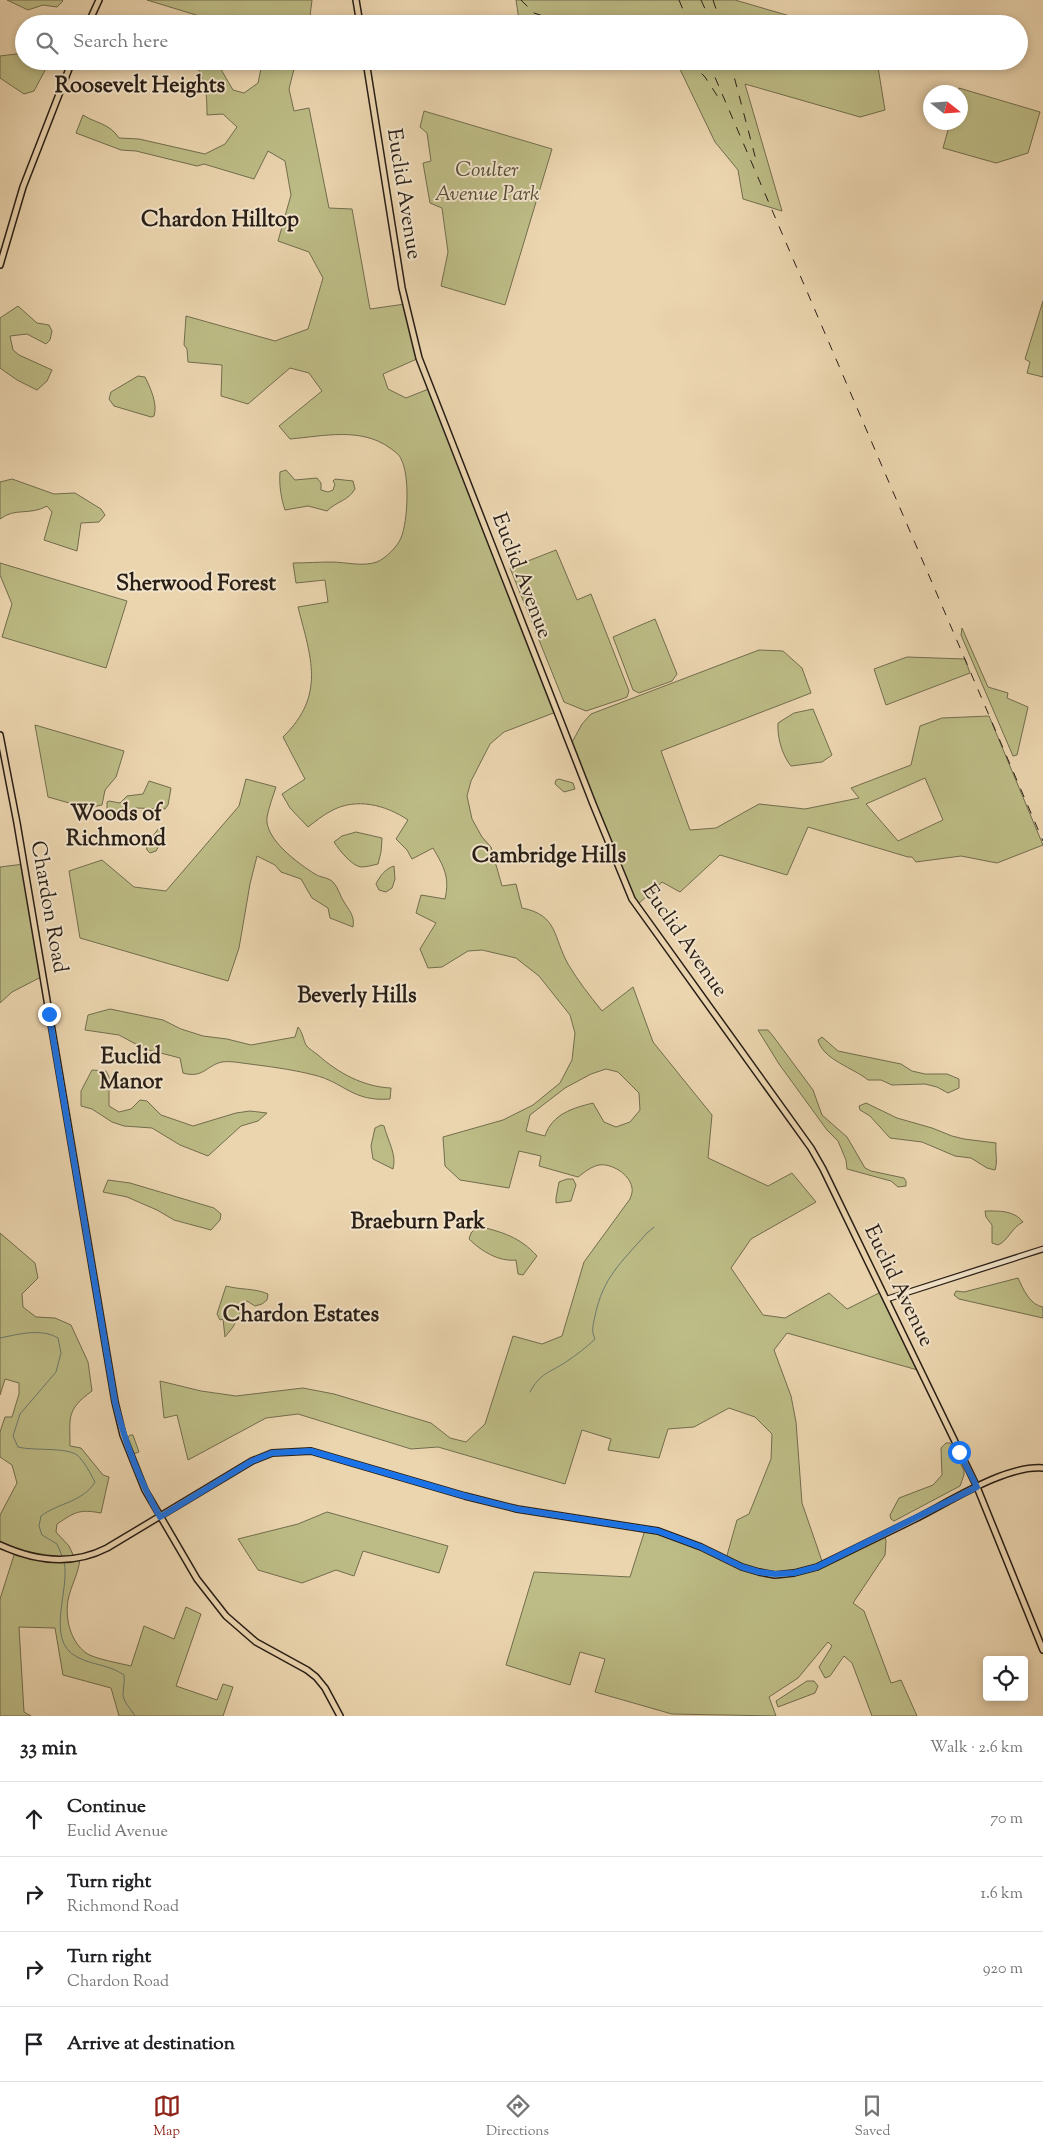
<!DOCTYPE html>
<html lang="en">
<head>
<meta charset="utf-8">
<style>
  body { margin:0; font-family:"Sorts Mill Goudy",serif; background:#f2f2f2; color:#202124 }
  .controls { position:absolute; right:15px; bottom:15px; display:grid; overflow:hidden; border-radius:5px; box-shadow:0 2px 8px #0003 }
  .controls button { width:45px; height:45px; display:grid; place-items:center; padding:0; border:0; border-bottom:1px solid #e0e0e0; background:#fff; color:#202124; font:25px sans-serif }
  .compass { position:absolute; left:923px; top:85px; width:45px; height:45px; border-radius:50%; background:#fff; box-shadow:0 2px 8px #0003; rotate:107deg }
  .stop { position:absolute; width:15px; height:15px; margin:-11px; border:4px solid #1a73e8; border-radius:50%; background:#fff }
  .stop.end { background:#1a73e8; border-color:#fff; box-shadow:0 1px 5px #0008 }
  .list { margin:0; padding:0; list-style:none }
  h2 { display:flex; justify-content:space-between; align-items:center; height:65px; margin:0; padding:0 20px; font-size:21px }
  h2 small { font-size:16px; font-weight:400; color:#757577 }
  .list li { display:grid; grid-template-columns:32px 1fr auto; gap:15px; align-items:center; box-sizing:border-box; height:75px; padding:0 20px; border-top:1px solid #e0e0e0 }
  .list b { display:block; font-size:19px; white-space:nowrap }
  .list p { margin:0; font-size:16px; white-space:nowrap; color:#757577 }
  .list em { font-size:16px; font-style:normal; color:#757577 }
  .icon { flex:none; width:28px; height:28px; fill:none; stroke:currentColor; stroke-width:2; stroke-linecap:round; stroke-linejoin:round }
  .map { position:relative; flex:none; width:1043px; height:1716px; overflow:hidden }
  .search { position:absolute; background:#fff; box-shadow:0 2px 8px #0003; left:15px; right:15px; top:15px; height:55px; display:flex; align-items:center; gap:12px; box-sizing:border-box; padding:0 18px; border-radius:28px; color:#757577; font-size:19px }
  .sheet { height:365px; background:#fff }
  nav { display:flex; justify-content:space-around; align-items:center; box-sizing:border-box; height:70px; border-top:1px solid #e0e0e0; background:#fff; font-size:14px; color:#757577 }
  nav a { display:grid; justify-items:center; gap:2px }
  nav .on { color:#8f2418 }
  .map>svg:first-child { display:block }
  .green { fill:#bdbc86; stroke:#726d4e; fill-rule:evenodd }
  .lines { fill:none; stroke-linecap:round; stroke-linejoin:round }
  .stream { stroke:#6b7b70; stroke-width:1 }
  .secondary-casing { stroke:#281e16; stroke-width:7 }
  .primary-casing { stroke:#281e16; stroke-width:8 }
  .secondary { stroke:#f2e4cb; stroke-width:4.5 }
  .primary { stroke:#ebd5af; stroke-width:5 }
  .rail { stroke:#281e16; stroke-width:1; stroke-dasharray:9 9; stroke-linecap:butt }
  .route { stroke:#1a73e8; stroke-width:6 }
  .labels { text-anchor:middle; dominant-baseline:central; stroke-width:4; stroke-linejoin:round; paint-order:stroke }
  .park-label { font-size:21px; font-style:italic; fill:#554d38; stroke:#f2e4cb }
  .street-label { font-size:21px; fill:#281e16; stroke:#f2e4cb }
  .neighbourhood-label { font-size:22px; font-weight:bold; fill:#281e16; stroke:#f2e4cb }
</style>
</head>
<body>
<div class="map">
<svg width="1043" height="1716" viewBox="0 0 1043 1716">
  <rect width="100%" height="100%" fill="#ebd5af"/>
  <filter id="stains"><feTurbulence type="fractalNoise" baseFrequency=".004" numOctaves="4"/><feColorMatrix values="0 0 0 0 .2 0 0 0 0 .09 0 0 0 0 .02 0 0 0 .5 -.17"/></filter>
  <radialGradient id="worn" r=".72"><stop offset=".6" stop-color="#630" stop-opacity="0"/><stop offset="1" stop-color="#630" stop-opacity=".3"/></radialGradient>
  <g class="green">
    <polygon points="7,0 62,0 63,1 57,7 43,5 28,10"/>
    <polygon points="147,0 312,0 309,24 240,24 235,15 220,24 215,24 209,19"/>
    <polygon points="516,0 735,0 817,24 544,24 519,20"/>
    <polygon points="24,53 24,61 50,61 34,91 24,94 0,78 0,56"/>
    <path d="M 192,61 L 216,61 L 233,90 L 244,93 L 258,83 L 262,64 L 261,61 L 296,61 L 289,89 L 294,111 L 309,108 L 329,208 L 352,209 L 370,309 L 405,304 L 419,358 L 383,374 L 388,389 L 406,398 L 431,388 L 556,712 L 504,732 L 490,744 L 471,781 L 467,796 L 472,819 L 482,837 L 491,847 L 502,886 L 516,884 L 522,908 C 558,915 553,937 568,964 C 578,981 590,996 602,1011 L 633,987 L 653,1042 L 712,1115 L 708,1158 L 768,1186 L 792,1173 L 816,1202 L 751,1239 L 731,1268 L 763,1315 L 785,1318 L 829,1293 L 847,1309 L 883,1291 L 921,1371 L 787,1333 L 774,1350 L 791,1396 L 796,1422 L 802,1503 L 823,1564 L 884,1533 L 886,1541 L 885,1555 L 853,1603 L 864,1611 L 891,1683 L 901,1680 L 917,1716 L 872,1716 L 852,1663 L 844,1656 L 830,1676 L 825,1678 L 819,1667 L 832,1646 L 828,1642 L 798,1678 L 769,1697 L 776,1716 L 672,1714 L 595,1692 L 605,1659 L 580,1652 L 570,1685 L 506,1665 L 534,1572 L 630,1577 L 645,1530 L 658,1531 L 726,1559 L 737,1520 L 749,1514 L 771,1459 L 772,1434 L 755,1417 L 729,1408 L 694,1427 L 668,1429 L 659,1458 L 608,1450 L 611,1439 L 582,1430 L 565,1484 L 438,1447 L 411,1449 L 298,1414 L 266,1418 L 188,1460 L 177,1415 L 164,1418 L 160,1381 L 201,1391 L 236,1396 L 303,1388 L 334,1394 L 431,1423 L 450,1438 L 466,1442 L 485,1424 L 513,1336 L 542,1344 L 562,1336 L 584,1262 L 630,1199 C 631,1196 633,1191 632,1188 C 630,1174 611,1163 599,1165 C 590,1167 585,1172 578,1177 L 539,1166 L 541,1156 L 519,1151 L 509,1188 L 460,1180 L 445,1166 L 443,1137 L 503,1120 L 533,1105 L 560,1083 L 572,1060 L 575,1033 L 570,1015 L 539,976 L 516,958 L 482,950 L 468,951 L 442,967 L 428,968 L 420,949 L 436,923 L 416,913 L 421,895 L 445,899 C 450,877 444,867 433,848 L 412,859 L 407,850 L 396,839 L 408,820 C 386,805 356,797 331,811 C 323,815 316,821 308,827 L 290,808 L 282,794 L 305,779 L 283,737 C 326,695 311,658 298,607 L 328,602 L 325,580 L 296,583 L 293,563 C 306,563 319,562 331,562 C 346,562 362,567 377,562 C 386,558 397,547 401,538 C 408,521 410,475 401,459 C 400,455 394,451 390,448 C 361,427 324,436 290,439 L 279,426 L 322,391 L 309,373 L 290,368 L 248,404 L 221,396 L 222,365 L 188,362 L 187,349 L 184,345 L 186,316 L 275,341 L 308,329 L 323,278 L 309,252 L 278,241 L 291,195 L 285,161 L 268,151 L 254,179 L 204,164 L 197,166 L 136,151 L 121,150 L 76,133 L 83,115 C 97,124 109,123 119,138 L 139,139 L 205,154 L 225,144 L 237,127 L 223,114 L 207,115 C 207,95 206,76 192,61 ZM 606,1069 L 618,1072 L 639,1093 L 640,1110 L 630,1122 L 616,1127 L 604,1122 L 593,1103 C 573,1108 552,1114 545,1136 L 526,1131 L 530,1115 L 565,1088 L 591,1074 Z"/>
    <polygon points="676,61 877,61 885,110 860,117 745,84 782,211 743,199 738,170 715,142"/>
    <polygon points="959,88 1040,112 1028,153 996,163 943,148 950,123 960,122"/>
    <polygon points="424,111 552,149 505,305 441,286 448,252 442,208 430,203 423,163 431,161 427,133 420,127"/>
    <polygon points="1043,301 1043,377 1027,373 1030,362 1025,359"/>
    <polygon points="18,306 37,323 49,325 52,331 50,340 46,344 27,334 10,336 13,350 19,355 52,370 47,381 37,390 17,380 0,368 0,318"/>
    <path d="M 138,376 L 145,377 C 150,387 158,404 154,416 L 151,417 L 114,406 L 109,399 L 111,392 Z"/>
    <path d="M 286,470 L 295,480 L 317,478 L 321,483 L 321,490 L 328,492 L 333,490 L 335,484 L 333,481 L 335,479 L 353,481 L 355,489 C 348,501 337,501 327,511 L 308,506 L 285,510 C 281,498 279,485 280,472 Z"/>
    <path d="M 12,479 L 54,494 L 75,493 L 101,509 L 105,515 L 99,522 L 81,523 L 77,551 L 44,540 L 52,512 L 47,506 C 29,516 16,507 0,519 L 0,482 Z"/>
    <polygon points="556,550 577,600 591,594 629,691 627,697 622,699 586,711 564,702 510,568"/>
    <polygon points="0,563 127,601 106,668 2,637 12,604 0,575"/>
    <polygon points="655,619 677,674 672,681 639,693 633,690 613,637"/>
    <polygon points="962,628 988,687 1008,693 1007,698 1028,707 1017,755 1013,756 961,635"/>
    <path d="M 759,650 L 783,651 L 802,668 L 811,693 L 661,751 L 690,830 L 716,828 L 759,804 L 805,809 L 859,798 L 851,788 L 911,765 L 920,726 L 942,718 L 989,716 L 1043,845 L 997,863 L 961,856 L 916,862 L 912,857 L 908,857 L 808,827 L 787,875 L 720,855 L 680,892 L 662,882 L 636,906 L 570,746 L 582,724 L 591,714 ZM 925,778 L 943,820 L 898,841 L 866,804 Z"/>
    <polygon points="907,657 965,659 970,673 886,705 874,669"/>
    <path d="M 813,709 L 832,755 L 822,762 L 791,766 C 782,755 777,737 778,723 L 794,713 Z"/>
    <polygon points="35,725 124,751 116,777 105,790 102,805 87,808 48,797"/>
    <path d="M 246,779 L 276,787 C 273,796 269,807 267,817 C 264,839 299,864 315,874 C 321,878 328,877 333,882 C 338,887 340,896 344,902 C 349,910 355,916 353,927 L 330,918 L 328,908 L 312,898 L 301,879 L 281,872 L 275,865 L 257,856 L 250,884 L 239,948 L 228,981 L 80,938 L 69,871 L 102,860 L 134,887 L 166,891 L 239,806 Z"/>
    <polygon points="559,779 573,783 575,789 564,792 555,784 556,780"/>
    <polygon points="149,781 171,788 168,805 165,809 136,808 129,821 110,818 107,810 107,802 109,801 120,803 127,796 143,794"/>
    <polygon points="159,828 165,830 165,836 156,851 150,853 147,850 146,845"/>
    <path d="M 356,832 L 382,838 L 381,852 L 378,864 C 373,865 367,867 361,867 C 352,866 339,850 334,842 L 342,836 Z"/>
    <polygon points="24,864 43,976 12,992 0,1003 0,867"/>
    <path d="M 394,866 L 395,879 L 392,888 L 386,892 L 379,890 L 376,884 C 380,876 385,869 394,866 Z"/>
    <path d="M 110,1009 L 163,1020 L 181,1029 L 203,1036 L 227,1039 L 251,1045 L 295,1037 L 298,1027 C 303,1033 303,1039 306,1045 C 309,1049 314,1052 318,1055 C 338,1073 364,1087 391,1088 L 390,1099 C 352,1102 344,1082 314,1075 C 291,1069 265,1066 242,1063 C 236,1062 228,1061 222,1062 C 207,1065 203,1079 183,1073 L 180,1058 L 145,1049 L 119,1035 L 85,1030 L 88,1015 Z"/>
    <polygon points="758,1030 768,1030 773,1036 813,1090 822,1115 847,1137 865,1168 871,1171 904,1178 906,1181 906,1186 898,1187 891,1181 847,1169 846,1160 838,1141 827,1130 779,1064"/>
    <path d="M 822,1037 L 838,1051 L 901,1064 L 912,1071 L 925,1074 L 947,1074 L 959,1079 L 959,1088 L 948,1093 L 937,1087 L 925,1084 L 892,1085 L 881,1080 L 868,1080 C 854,1068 823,1060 818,1040 Z"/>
    <polygon points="92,1070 106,1071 109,1077 109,1106 119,1112 131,1109 140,1100 147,1101 161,1115 193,1126 236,1113 250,1111 267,1113 258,1121 241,1126 208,1156 180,1145 152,1128 124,1126 112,1122 92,1109 81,1106 81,1091"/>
    <path d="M 866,1103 L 897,1118 L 932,1128 L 952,1136 L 964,1139 L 996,1143 C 995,1153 998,1160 995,1170 L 987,1168 L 971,1158 L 955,1156 L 922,1142 L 890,1138 L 870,1116 L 860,1110 L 859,1106 Z"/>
    <path d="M 381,1125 L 384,1126 C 388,1141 397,1155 393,1169 L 373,1159 L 371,1146 L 375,1128 Z"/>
    <polygon points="567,1179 573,1179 576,1185 571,1201 556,1203 556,1198 559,1182"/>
    <polygon points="108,1180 130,1183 214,1208 221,1214 220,1220 211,1230 174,1220 157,1210 127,1197 103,1192"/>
    <path d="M 985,1211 C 998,1211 1014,1210 1023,1222 C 1011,1228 1009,1240 998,1245 L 992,1243 L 992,1225 L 986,1217 Z"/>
    <path d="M 478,1226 C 502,1232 520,1237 537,1256 L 523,1275 L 518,1274 L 516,1260 C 499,1262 481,1251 469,1239 L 471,1233 Z"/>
    <path d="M 0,1233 L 35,1263 L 38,1278 L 22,1294 L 23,1307 L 36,1317 L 55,1318 L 71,1325 L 88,1362 L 92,1391 C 66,1410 70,1417 70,1446 L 81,1448 L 103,1475 L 109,1477 L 101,1513 C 79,1509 75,1512 57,1524 L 56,1532 L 69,1546 L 75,1559 L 80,1558 C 79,1573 71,1585 68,1600 C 65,1618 70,1641 86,1653 C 95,1659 119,1663 131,1666 L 144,1626 L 174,1639 L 186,1607 L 201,1614 L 176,1686 L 217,1700 L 223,1684 L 233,1687 L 223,1716 L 119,1716 L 111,1688 L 63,1675 L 55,1628 L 19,1627 L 24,1712 L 31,1716 L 0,1716 L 0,1599 L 15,1552 L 0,1545 L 0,1515 L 17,1483 L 12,1465 L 0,1457 L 0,1432 L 5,1417 L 12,1417 L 19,1394 L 19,1383 L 5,1379 L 0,1395 Z"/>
    <path d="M 1018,1278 C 1023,1289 1030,1305 1043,1307 L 1043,1318 L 959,1299 L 954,1295 L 956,1291 L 964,1292 Z"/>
    <path d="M 226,1286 C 240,1290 255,1288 268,1294 L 267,1300 L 262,1304 L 255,1306 L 247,1301 L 233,1327 L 225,1337 L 223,1319 L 220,1320 L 217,1314 Z"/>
    <polygon points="130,1435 133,1435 139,1452 133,1454 127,1438"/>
    <polygon points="946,1443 950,1443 964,1471 964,1475 960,1486 894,1521 891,1519 890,1515 899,1498 933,1485 942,1475 941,1448"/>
    <polygon points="327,1512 448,1546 439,1573 363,1551 354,1576 336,1570 302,1583 258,1570 238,1539 298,1524"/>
    <polygon points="807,1681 814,1681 818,1686 815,1693 778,1707 776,1701"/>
  </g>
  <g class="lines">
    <g class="stream">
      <path d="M 0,1338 C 19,1334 41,1328 58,1338 L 61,1353 L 56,1372 L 20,1414 L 13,1436 L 18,1447 C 33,1451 66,1447 77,1455 C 85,1462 90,1473 95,1482 C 83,1502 58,1503 41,1516 L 39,1526 L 42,1535 L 57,1544 L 63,1558"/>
      <path d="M 530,1392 C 540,1373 549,1373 566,1362 C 576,1355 587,1347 595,1339 C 591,1331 593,1325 595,1316 C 603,1277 621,1263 646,1234 L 654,1227"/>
      <path d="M 64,1562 C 71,1588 44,1640 77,1657 C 92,1665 110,1665 124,1675 C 125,1682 123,1688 123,1695 C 124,1703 131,1709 135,1716"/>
    </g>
    <g class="secondary-casing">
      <polyline id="secondary" points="887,1299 1043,1249"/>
    </g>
    <g class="primary-casing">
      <g id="primary">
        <polyline points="356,0 360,24"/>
        <polyline points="88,24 99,0"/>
        <polyline points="366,61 402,288 419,358 593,804 632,899 811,1148 823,1169 977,1487 1043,1650"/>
        <polyline points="0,265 23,187 72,61"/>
        <polyline points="0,735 17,823 115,1402 123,1435 145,1490 197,1579 226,1616 256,1642 307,1670 316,1677 325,1688 340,1716"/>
        <path d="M 0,1545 C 35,1561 72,1566 107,1548 L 252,1461 L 272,1453 L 311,1451 L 465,1496 L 517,1509 L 658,1531 L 701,1547 L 742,1567 L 759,1572 L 775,1575 L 794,1573 L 817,1567 C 849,1551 881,1536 913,1520 C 948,1503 1004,1465 1043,1468"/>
      </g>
    </g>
    <use href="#secondary" class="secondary"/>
    <use href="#primary" class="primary"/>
    <g class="rail">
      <polyline points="521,0 534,13 567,24"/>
      <polyline points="679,0 689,24"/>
      <polyline points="701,0 712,24"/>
      <polyline points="713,0 721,24"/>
      <polyline points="689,61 705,77 718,97"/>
      <polyline points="708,61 1043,841"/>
      <polyline points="730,61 756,160"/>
    </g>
  </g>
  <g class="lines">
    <path class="route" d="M 49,1014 L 115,1402 C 125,1443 139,1480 160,1517 L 252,1461 L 272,1453 L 311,1451 L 465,1496 L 517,1509 L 658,1531 L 701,1547 L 742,1567 L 759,1572 L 775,1574 L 794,1573 L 817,1567 L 977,1487 L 959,1452"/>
  </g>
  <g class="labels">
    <g class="park-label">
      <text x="487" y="171">Coulter<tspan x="487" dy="24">Avenue Park</tspan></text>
    </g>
    <g class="street-label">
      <text transform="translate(403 194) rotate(81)">Euclid Avenue</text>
      <text transform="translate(521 576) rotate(69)">Euclid Avenue</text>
      <text transform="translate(48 907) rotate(80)">Chardon Road</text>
      <text transform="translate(684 941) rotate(55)">Euclid Avenue</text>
      <text transform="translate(898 1286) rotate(64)">Euclid Avenue</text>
    </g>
    <g class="neighbourhood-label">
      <text x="140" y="87">Roosevelt Heights</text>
      <text x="220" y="221">Chardon Hilltop</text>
      <text x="196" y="585">Sherwood Forest</text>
      <text x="116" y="815">Woods of<tspan x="116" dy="25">Richmond</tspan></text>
      <text x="549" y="857">Cambridge Hills</text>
      <text x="357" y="997">Beverly Hills</text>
      <text x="131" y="1058">Euclid<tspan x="131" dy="25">Manor</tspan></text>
      <text x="418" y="1223">Braeburn Park</text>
      <text x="301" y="1316">Chardon Estates</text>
    </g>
  </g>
  <rect width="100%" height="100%" filter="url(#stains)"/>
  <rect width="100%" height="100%" fill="url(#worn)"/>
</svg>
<div class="controls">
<button><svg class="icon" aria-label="locate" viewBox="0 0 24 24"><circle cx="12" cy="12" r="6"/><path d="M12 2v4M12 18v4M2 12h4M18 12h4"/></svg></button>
</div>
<svg class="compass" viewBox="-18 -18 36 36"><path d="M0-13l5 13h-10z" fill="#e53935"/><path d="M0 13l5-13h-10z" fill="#757577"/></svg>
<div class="stop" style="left:959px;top:1452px"></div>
<div class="stop end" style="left:49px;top:1014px"></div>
<div class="search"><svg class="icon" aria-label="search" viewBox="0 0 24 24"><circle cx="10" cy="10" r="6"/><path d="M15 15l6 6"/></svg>Search here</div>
</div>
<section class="sheet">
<h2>33 min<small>Walk · 2.6 km</small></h2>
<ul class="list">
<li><svg class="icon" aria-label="ahead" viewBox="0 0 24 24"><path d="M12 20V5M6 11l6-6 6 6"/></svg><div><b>Continue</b><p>Euclid Avenue</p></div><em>70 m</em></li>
<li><svg class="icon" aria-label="right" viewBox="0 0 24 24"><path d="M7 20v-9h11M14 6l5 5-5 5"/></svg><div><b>Turn right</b><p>Richmond Road</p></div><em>1.6 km</em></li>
<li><svg class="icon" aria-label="right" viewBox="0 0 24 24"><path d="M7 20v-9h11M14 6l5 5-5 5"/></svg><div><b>Turn right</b><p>Chardon Road</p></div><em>920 m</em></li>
<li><svg class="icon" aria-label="arrive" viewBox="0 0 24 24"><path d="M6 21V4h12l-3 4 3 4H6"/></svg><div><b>Arrive at destination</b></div></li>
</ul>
</section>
<nav>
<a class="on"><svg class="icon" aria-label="map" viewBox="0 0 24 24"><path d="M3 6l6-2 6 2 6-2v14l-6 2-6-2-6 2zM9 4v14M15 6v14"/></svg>Map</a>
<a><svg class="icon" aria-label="directions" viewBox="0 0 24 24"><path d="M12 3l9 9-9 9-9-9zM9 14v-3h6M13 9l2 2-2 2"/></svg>Directions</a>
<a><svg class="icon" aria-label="saved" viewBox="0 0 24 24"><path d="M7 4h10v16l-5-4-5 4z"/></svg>Saved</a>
</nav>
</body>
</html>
